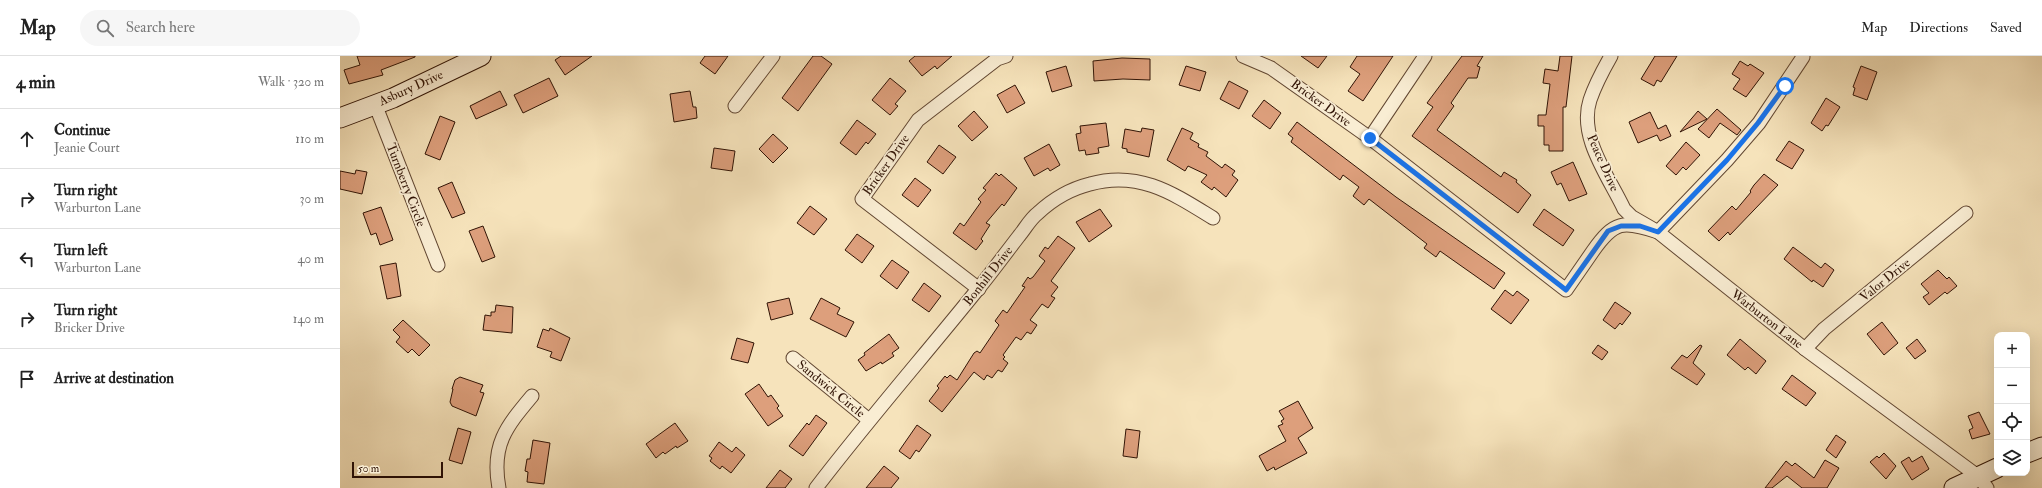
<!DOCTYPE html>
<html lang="en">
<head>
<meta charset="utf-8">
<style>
  body { margin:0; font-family:"IM FELL Double Pica",serif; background:#f6f6f6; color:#222 }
  .controls { position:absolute; right:12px; bottom:12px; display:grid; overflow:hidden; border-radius:8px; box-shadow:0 4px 16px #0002 }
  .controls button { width:36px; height:36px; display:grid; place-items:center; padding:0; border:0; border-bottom:1px solid #e0e0e0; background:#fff; color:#222; font:20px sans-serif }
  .scale { position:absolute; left:12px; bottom:10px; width:91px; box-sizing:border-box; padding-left:4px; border:2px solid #301305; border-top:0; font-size:11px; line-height:14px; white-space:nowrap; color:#301305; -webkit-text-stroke:3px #f9edd3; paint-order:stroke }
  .stop { position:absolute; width:12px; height:12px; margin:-9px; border:3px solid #1a73e8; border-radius:50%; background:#fff }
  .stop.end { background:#1a73e8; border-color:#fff; box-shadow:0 1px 4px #0008 }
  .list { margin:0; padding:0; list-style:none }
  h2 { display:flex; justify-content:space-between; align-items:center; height:52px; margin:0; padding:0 16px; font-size:17px }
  h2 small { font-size:13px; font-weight:400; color:#767676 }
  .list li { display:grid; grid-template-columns:26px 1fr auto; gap:12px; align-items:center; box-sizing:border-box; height:60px; padding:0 16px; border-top:1px solid #e0e0e0 }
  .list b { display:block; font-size:15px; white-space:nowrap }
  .list p { margin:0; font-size:13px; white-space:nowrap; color:#767676 }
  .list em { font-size:13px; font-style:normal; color:#767676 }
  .icon { flex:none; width:22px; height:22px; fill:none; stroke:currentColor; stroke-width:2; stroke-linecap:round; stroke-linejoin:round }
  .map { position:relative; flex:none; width:1702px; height:432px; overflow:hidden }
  header { display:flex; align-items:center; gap:24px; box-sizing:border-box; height:56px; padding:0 20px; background:#fff; border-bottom:1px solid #e0e0e0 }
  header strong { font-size:19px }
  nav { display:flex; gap:22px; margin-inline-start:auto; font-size:14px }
  .search { width:280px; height:36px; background:#f6f6f6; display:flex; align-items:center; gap:10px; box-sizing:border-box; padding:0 14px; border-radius:22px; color:#767676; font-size:15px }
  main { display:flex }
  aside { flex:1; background:#fff }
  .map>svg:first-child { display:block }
  .building { fill:#dd9f7c; stroke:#301305 }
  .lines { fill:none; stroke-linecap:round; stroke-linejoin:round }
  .street-casing { stroke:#624732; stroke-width:15 }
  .secondary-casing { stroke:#301305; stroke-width:21 }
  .street { stroke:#f9edd3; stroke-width:13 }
  .secondary { stroke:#f9edd3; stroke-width:19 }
  .route { stroke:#1a73e8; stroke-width:5 }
  .labels { text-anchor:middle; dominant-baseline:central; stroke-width:3.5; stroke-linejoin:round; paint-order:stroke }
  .street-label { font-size:13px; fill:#301305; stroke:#f9edd3 }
</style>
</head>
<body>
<header>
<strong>Map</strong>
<div class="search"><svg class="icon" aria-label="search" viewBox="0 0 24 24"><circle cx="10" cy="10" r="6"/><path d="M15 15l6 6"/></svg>Search here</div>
<nav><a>Map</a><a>Directions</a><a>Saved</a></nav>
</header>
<main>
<aside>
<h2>4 min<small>Walk · 320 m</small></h2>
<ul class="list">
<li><svg class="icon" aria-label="ahead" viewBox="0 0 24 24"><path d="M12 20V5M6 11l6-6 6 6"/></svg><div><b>Continue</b><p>Jeanie Court</p></div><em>110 m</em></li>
<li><svg class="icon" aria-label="right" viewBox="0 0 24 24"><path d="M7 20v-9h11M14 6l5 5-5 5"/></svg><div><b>Turn right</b><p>Warburton Lane</p></div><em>30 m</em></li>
<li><svg class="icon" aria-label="left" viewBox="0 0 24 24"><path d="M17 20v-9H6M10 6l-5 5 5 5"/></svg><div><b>Turn left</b><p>Warburton Lane</p></div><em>40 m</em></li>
<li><svg class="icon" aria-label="right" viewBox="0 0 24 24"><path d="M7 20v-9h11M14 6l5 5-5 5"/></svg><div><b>Turn right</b><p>Bricker Drive</p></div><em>140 m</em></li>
<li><svg class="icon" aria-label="arrive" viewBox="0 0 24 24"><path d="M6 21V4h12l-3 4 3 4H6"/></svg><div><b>Arrive at destination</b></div></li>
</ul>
</aside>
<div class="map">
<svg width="1702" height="432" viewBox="0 0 1702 432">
  <rect width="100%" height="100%" fill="#f6e3bb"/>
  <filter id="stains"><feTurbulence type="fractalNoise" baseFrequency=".005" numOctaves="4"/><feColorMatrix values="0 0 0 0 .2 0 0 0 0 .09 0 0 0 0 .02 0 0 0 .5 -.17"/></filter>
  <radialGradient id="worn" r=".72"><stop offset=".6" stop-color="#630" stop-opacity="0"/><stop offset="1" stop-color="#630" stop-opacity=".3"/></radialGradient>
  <g class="building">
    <polygon points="17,0 75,0 75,1 41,14 43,19 9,28 4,14 20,9"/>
    <polygon points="221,0 252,0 225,19 215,4"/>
    <polygon points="365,0 388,0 375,18 360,7"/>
    <polygon points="473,0 481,0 492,8 458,55 442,42"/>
    <polygon points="575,0 612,0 597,13 595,10 582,20 569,5"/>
    <polygon points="961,0 987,0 978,12"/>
    <polygon points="1017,0 1053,0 1023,45 1008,35 1020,18 1010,11"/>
    <polygon points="1122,0 1143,0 1137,10 1140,11 1137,22 1128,22 1111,47 1114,50 1097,74 1161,121 1164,116 1177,124 1176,126 1191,139 1178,157 1072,80 1093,51 1087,47"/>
    <polygon points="1220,0 1232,0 1226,51 1223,51 1223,95 1209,95 1209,89 1204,89 1204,70 1198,70 1198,59 1206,59 1210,28 1203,27 1205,13 1218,15"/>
    <polygon points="1315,0 1337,0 1321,26 1317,24 1314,30 1301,23"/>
    <polygon points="782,2 810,3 810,24 783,23 754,25 753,5"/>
    <polygon points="1400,5 1408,10 1410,8 1424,17 1406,41 1393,33 1400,23 1392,18"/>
    <polygon points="726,10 732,30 712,36 706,16"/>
    <polygon points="846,10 866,16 860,35 839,29"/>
    <polygon points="1521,10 1537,16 1527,44 1513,39 1515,32 1513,31"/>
    <polygon points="209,22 218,40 183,57 174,39"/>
    <polygon points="550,22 566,35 555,48 558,50 550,59 532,44"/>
    <polygon points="889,25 908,35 899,53 880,43"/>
    <polygon points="675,29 685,47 667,57 657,39"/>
    <polygon points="160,35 167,49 136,63 130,50"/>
    <polygon points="350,35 353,51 356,51 357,62 334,66 330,38"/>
    <polygon points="1486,42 1500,51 1488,70 1486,69 1482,75 1471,67"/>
    <polygon points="924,44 941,57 930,73 912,60"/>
    <polygon points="1377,53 1401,74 1397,79 1380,67 1369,82 1358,73"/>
    <polygon points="634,55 648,71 632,85 618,70"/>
    <polygon points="1358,55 1367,63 1340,76"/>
    <polygon points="1310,56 1318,73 1326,69 1331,80 1320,85 1317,79 1298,87 1289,66"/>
    <polygon points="100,60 115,66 100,104 85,98"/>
    <polygon points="517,64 536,78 528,88 526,86 516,99 500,87"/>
    <polygon points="957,66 1056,141 1165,217 1154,233 1100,195 1096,201 1084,192 1087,188 1029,143 1024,149 1013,140 1019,131 1003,119 1000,124 951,86 953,82 948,78"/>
    <polygon points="766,67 769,90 758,92 759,97 746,99 745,94 739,95 736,78 741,77 740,70"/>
    <polygon points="802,72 814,74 809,101 787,96 787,93 782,92 785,73 801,76"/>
    <polygon points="842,72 853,77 850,83 859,88 858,91 868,96 866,100 882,112 885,108 895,115 892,119 898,124 886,141 874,131 872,134 861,126 867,119 848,110 845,115 827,104"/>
    <polygon points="433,78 448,92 433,107 419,93"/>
    <polygon points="1449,85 1464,94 1452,113 1436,104"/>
    <polygon points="1346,86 1360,99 1346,114 1343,111 1336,119 1326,110"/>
    <polygon points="709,88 720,109 710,115 708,112 694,120 684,102"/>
    <polygon points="599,89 616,101 603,118 587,106"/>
    <polygon points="374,92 395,95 392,115 371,112"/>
    <polygon points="1233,106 1247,138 1229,145 1221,127 1217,129 1211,116"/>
    <polygon points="16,114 27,116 22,138 0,133 0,115 15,118"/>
    <polygon points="656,117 659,120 661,118 677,132 664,150 662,148 646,167 650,169 641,183 643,185 636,194 613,177 620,167 624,170 641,146 638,143 646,134 643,132"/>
    <polygon points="1424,118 1438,129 1390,179 1388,176 1379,185 1368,175 1392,150 1396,154 1411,136 1410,135 1414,129"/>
    <polygon points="575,122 591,134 578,151 562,139"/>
    <polygon points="112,126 125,157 112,162 98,132"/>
    <polygon points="470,150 487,163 474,179 457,167"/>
    <polygon points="41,151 53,184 40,189 36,177 31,179 23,157"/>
    <polygon points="760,153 772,170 749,186 736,166"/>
    <polygon points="1204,153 1234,174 1223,190 1193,169"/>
    <polygon points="143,170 155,201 142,206 129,175"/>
    <polygon points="517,178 534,190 522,207 505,194"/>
    <polygon points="718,180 735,192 711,225 718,231 711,240 715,242 708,252 702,248 690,264 697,269 691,278 687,276 681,284 676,281 663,299 665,301 663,303 668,307 662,316 658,314 652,322 647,319 644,324 634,316 602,356 589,345 599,332 597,330 605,320 607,322 610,319 617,324 634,297 637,295 640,297 659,269 655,265 663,254 667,257 685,231 682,230 688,221 690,223 693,221 705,205 699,200 705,191 708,193"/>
    <polygon points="1453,191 1481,212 1485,207 1494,214 1483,231 1473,224 1472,226 1444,203"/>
    <polygon points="552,204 569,216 557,233 540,220"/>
    <polygon points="56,207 61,240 47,243 40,210"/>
    <polygon points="1598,214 1607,223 1609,221 1617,230 1607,238 1605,236 1589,249 1583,241 1589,237 1581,228"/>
    <polygon points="584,227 601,240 589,256 572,244"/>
    <polygon points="1165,234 1173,240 1177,235 1189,244 1171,268 1151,253"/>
    <polygon points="449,242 453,258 431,264 427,247"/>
    <polygon points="481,242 500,252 497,258 514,266 506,281 470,263"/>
    <polygon points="1275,246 1291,257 1282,269 1280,267 1275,273 1263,264"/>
    <polygon points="156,249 173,251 172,277 143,274 145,259 151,260 151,256 155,256"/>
    <polygon points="63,264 90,289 79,300 72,293 68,297 56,286 60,281 53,274"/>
    <polygon points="1542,266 1558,287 1544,299 1527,278"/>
    <polygon points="210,272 230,282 221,305 210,301 212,296 197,291 203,273 209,275"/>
    <polygon points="549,278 559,292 552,297 554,300 542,308 541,306 526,315 518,304 525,299 524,297"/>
    <polygon points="397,282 414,287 408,307 391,303"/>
    <polygon points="1400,283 1426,305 1416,318 1408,311 1405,314 1387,299"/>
    <polygon points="1577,283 1586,295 1575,303 1566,292"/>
    <polygon points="1258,289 1268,296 1262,304 1252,297"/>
    <polygon points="1360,289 1362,290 1353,307 1365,318 1357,329 1331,312 1342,299 1347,302"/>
    <polygon points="1452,319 1476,337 1466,350 1442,333"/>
    <polygon points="120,321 143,329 140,336 144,337 136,360 112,350 110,346 113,333 112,333 115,324"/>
    <polygon points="419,328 428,341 431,339 439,350 437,352 443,360 428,370 405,338"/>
    <polygon points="958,345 973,372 958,382 967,397 935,414 934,411 927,415 919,400 946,385 938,370 943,368 941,365 944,363 939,355"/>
    <polygon points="1639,356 1650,378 1632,383 1629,374 1633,372 1628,360"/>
    <polygon points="476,359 487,367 463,400 449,390 467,367 469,369"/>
    <polygon points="335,367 348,385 337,392 336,390 325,398 323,396 316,402 306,388"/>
    <polygon points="577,369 591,379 579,396 576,394 570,403 559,395"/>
    <polygon points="118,372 131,376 122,408 109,404"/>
    <polygon points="786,373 800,375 797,402 783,400"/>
    <polygon points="1496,379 1506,386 1496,402 1486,394"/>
    <polygon points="193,384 210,387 204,428 187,426 188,416 185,415 187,403 190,403"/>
    <polygon points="379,386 392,396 396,391 405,399 391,417 382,410 380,413 370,405 372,402 369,400"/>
    <polygon points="1544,397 1556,410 1546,423 1530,406 1537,400 1539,402"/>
    <polygon points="1582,400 1589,413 1572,424 1561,406 1569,401 1572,406"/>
    <polygon points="1485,404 1499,412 1487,432 1462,432 1447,420 1432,432 1425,432 1446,405 1452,410 1455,407 1474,422"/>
    <polygon points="544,410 559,422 551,432 526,432"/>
    <polygon points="440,414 452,423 445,432 426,432"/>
  </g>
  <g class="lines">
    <g class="street-casing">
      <g id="street">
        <path d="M 903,0 L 931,12 L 1030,82 L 1226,234 C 1235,221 1244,208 1253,195 C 1274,165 1283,164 1318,176 L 1465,293 L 1639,421 L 1647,432"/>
        <path d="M 1271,0 C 1263,14 1255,29 1250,44 C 1238,81 1269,121 1284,153 L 1292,161 L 1318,176 L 1387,104 L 1419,67 L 1463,1"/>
        <polyline points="35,48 98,209"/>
        <polyline points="395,50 433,0"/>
        <polyline points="1030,82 1085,0"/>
        <polyline points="639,233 522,143 578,64 657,3 666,0"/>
        <polyline points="1465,293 1484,273 1626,157"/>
        <polyline points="453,302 529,364"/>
        <path d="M 159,432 C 151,389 166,371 192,340"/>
        <path d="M 476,432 C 528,364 584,300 638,233 C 652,216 665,198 679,180 C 685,173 690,163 698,157 C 713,143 730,133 750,128 C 799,114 834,138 873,162"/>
      </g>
    </g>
    <g class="secondary-casing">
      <g id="secondary">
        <polyline points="0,62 53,42 141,0"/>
        <polyline points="1687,397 1702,391"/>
        <polyline points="1614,432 1657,412"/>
      </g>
    </g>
    <use href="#street" class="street"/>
    <use href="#secondary" class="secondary"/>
  </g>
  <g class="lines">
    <polyline class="route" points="1030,82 1226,234 1268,175 1281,170 1300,170 1318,176 1387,104 1418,67 1445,30"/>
  </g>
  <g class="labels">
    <g class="street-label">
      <text transform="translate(71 32) rotate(-24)">Asbury Drive</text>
      <text transform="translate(981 47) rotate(36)">Bricker Drive</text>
      <text transform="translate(1263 107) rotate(66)">Peace Drive</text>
      <text transform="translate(546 109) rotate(-55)">Bricker Drive</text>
      <text transform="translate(66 129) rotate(69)">Turnberry Circle</text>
      <text transform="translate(648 220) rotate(-52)">Bonhill Drive</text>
      <text transform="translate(1545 224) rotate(-39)">Valor Drive</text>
      <text transform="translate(1427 263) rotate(38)">Warburton Lane</text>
      <text transform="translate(491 333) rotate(39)">Sandwick Circle</text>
    </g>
  </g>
  <rect width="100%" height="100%" filter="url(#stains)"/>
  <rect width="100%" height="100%" fill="url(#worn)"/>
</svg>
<div class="controls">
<button>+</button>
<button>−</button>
<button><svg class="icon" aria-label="locate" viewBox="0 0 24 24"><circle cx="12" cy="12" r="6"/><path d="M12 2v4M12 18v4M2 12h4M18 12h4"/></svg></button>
<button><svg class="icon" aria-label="layers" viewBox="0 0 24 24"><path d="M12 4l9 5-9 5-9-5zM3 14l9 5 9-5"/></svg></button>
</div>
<div class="scale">50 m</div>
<div class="stop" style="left:1445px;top:30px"></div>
<div class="stop end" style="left:1030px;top:82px"></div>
</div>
</main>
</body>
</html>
